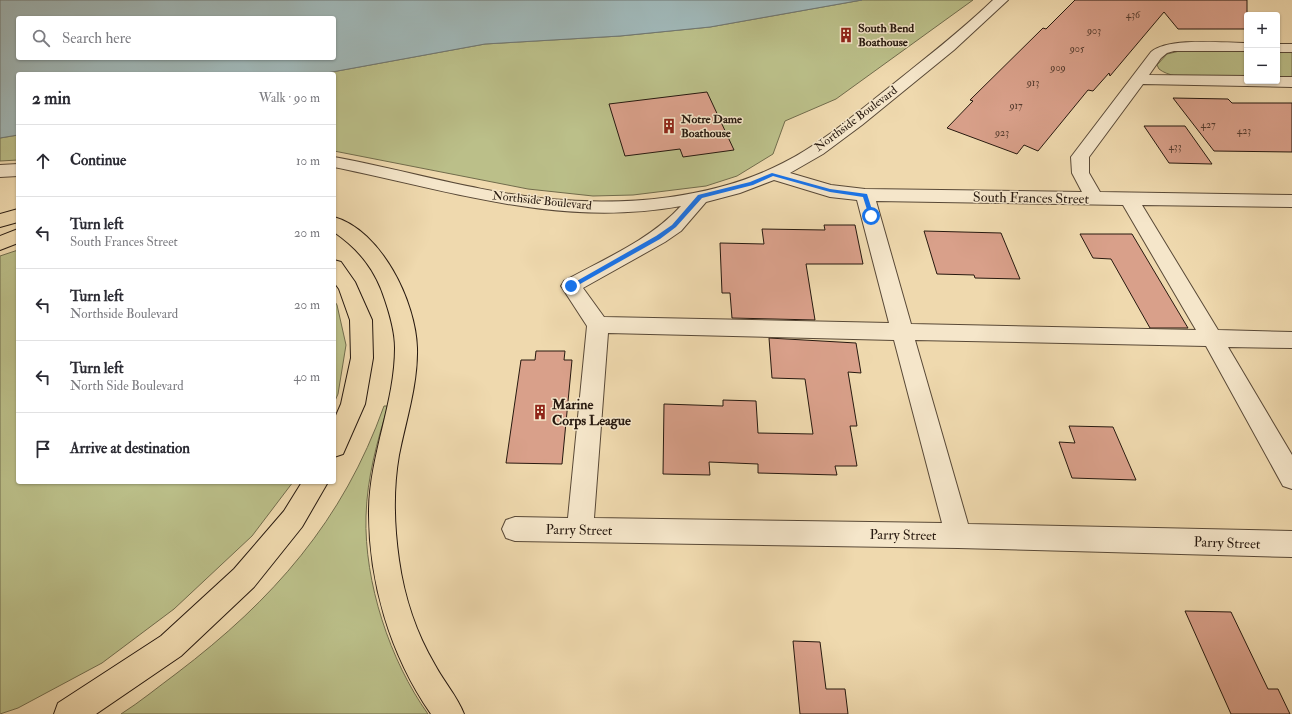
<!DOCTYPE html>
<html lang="en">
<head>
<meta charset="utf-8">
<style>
  body { margin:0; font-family:"IM FELL Double Pica",serif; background:#f7f7f7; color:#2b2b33 }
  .controls { position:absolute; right:12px; top:12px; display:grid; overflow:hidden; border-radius:4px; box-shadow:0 1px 3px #0004 }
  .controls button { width:36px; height:36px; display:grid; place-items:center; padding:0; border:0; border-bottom:1px solid #e1e1e2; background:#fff; color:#2b2b33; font:20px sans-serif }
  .stop { position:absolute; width:12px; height:12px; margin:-9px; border:3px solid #1a73e8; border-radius:50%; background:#fff }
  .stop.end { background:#1a73e8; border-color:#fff; box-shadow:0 1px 4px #0008 }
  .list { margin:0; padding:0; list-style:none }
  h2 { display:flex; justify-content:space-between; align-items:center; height:52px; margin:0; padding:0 16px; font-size:17px }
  h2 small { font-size:13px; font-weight:400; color:#7c7c81 }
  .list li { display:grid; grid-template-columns:26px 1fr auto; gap:12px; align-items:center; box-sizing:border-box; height:72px; padding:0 16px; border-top:1px solid #e1e1e2 }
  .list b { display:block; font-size:15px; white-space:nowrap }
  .list p { margin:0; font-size:13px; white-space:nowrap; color:#7c7c81 }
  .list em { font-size:13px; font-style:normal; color:#7c7c81 }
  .icon { flex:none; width:22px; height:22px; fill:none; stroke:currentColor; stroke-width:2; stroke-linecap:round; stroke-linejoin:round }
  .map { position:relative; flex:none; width:1292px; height:714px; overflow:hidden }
  .search { position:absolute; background:#fff; box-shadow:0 1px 3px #0004; left:16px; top:16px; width:320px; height:44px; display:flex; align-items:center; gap:10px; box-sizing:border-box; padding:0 14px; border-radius:4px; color:#7c7c81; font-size:15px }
  .panel { position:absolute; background:#fff; box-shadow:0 1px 3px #0004; left:16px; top:72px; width:320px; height:412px; border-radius:4px }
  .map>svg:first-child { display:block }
  .green { fill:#bbbf89; stroke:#716c4c }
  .water { fill:#a0b7b7; stroke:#707874; fill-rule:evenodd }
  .building { fill:#d9a08a; stroke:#27190f }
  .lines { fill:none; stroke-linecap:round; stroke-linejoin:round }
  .minor-casing { stroke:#594937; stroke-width:2 }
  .major-casing { stroke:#27190f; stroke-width:2 }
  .minor { fill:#f5e6ca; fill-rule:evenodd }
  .major { fill:#efd9ae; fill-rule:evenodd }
  .route { fill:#1a73e8 }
  .labels { text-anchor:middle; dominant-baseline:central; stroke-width:3; stroke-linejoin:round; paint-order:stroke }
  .far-number-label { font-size:10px; fill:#543b2e }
  .far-poi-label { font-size:12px; font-weight:bold; fill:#27190f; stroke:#f5e6ca; text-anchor:start }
  .far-street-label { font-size:12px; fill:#27190f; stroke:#f5e6ca }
  .street-label { font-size:14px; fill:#27190f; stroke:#f5e6ca }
  .poi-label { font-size:14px; font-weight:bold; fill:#27190f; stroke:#f5e6ca; text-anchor:start }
</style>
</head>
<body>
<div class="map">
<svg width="1292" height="714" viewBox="0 0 1292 714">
  <rect width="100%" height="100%" fill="#efd9ae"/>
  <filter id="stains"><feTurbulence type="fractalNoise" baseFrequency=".005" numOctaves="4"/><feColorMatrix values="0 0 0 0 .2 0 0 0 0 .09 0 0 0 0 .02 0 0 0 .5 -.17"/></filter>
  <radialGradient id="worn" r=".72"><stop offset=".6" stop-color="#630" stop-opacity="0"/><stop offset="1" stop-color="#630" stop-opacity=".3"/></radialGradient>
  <g class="green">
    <polygon points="862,0 973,0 836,99 785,121 773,154 737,176 706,186 633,195 593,196 528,189 334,151 334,74 321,74 485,44 620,36 710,27"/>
    <path d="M 1184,50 L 1247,51 L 1247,78 C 1225,77 1176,83 1159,69 L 1157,65 L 1167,54 Z"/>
    <rect x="1277" y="51" width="15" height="27"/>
    <polygon points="18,135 18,160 0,161 0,138"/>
    <polygon points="18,250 18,482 293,482 252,536 174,609 102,663 18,708 0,714 0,256"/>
    <polygon points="334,300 337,305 346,345 338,394 334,403"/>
    <path d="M 384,406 L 388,406 C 377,442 367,478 366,516 C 364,582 390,661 428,714 L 121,714 C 140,702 158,687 177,673 C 273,600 343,521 384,406 Z"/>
  </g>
  <path class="water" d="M 0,0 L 862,0 L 710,27 L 620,36 L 485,44 L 321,74 L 18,74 L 18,135 L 0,138 ZM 18,18 L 334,18 L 334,58 L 18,58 Z"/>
  <g class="building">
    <polygon points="1075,0 1247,0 1247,29 1178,29 1164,12 1110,76 1109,73 1093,91 1088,90 1038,151 1024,145 1017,154 947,128 973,101 970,100 1043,28 1046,29"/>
    <polygon points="707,92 734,150 683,157 680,149 625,156 609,104"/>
    <polygon points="1173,98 1228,99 1232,103 1292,103 1292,152 1214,151"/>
    <polygon points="1144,126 1185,126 1212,164 1169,163"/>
    <polygon points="824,225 855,225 863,264 806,264 815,320 732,318 730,293 722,293 720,243 764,244 762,229 825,230"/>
    <polygon points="924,231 1001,233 1020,279 975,278 974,275 937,274"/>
    <polygon points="1080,234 1132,234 1188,328 1150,328 1111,259 1093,258"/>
    <polygon points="769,338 856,343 861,373 848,372 857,426 850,426 857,466 835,466 837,475 758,473 758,464 709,462 710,475 663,474 664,404 723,406 723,400 756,401 758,433 813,434 805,379 772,378"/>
    <polygon points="536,351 565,351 564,360 572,360 562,464 506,463 521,360 535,360"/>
    <polygon points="1069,426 1113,427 1136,480 1072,478 1059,442 1075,443"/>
    <polygon points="1185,611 1231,612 1268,689 1278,689 1290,714 1231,714"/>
    <polygon points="793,641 820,642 826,689 845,689 848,714 800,714"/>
  </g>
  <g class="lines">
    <g class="minor-casing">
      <g id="minor">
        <path d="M 993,0 L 1008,0 L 954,50 L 862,125 L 823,154 L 790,173 L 831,185 L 865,189 L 1082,192 L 1072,173 L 1071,157 L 1151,52 C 1169,37 1223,43 1247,43 L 1247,51 L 1174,51 L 1167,53 L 1161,58 L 1149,75 L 1247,76 L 1247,81 L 1277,81 L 1277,77 L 1292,77 L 1292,87 L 1143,84 L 1089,157 L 1089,173 L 1100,192 L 1292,195 L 1292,207 L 1142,205 L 1218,330 L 1292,332 L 1292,348 L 1228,347 L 1292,455 L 1292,489 L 1283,486 L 1206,346 L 915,340 L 968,524 L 1292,531 L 1292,557 L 958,548 L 515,541 L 506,538 L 502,529 L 506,520 L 515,517 L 568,518 L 587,326 L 561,286 L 564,281 C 604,259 650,240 681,206 C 559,228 452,191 334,167 L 334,157 C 405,170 476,192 549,199 C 626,206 713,199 783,163 C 821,144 854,115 887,89 C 923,60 960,32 993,0 ZM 774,180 L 830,197 L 857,200 L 889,323 L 604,317 L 583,288 L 665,242 L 681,231 L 706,202 L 740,193 ZM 876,201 L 1123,205 L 1196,330 L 911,324 ZM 608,333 L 894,340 L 942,523 L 594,518 Z"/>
        <rect x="1277" y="44" width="15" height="8"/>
        <polygon points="18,164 18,176 0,177 0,165"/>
      </g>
    </g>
    <g class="major-casing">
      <g id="major">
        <polygon points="18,209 18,222 0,227 0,214"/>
        <path d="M 334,217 C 381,230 416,302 417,348 C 418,384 406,420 399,455 C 393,489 394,525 399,560 C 404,596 416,633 435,665 C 444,682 457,696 464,714 L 431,714 C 390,655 368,580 369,509 C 370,454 395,402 395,348 C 395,332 390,315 385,300 C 376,271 360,250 334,232 Z"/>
        <polygon points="18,229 18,243 0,250 0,236"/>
        <polygon points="334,260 341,262 355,282 372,320 373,358 365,404 343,454 334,457 334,420 341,404 351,358 350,320 339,289 334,282"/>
        <polygon points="302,482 328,482 302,527 254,587 181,656 96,714 54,714 58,703 161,636 234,569 284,511"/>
      </g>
    </g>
    <use href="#minor" class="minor"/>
    <use href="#major" class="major"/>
  </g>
  <polygon class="route" points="772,173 830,189 867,194 874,216 871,218 869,216 863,197 830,192 773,176 753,185 702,198 676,227 660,239 573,288 568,286 656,236 672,225 698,195 750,182"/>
  <defs>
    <g id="building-bare" transform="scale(1.2)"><path d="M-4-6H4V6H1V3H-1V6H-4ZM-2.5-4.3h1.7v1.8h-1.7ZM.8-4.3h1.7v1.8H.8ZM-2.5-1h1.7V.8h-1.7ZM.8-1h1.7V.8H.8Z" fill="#8f2418" stroke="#f5e6ca" stroke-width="2.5" paint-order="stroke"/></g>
  </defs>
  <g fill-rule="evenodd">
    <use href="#building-bare" x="846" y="35"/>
    <use href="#building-bare" x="669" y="126"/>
    <use href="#building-bare" x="540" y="412"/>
  </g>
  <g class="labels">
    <g class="far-number-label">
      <text x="1133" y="15">436</text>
      <text x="1094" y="31">903</text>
      <text x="1077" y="49">905</text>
      <text x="1058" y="68">909</text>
      <text x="1033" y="83">913</text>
      <text x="1016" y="106">917</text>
      <text x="1208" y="125">427</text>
      <text x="1244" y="131">423</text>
      <text x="1002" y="133">923</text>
      <text x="1175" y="147">433</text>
    </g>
    <g class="far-poi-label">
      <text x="858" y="28">South Bend<tspan x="858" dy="14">Boathouse</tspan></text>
      <text x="681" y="119">Notre Dame<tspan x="681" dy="14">Boathouse</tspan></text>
    </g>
    <g class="far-street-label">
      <text transform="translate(856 119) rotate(-37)">Northside Boulevard</text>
      <text transform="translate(542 201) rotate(6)">Northside Boulevard</text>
    </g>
    <g class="street-label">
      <text transform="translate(1031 198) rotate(1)">South Frances Street</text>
      <text transform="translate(579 530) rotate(1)">Parry Street</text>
      <text transform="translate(903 535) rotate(1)">Parry Street</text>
      <text transform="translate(1227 543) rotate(2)">Parry Street</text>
    </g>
    <g class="poi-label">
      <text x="552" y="404">Marine<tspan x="552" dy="16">Corps League</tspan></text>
    </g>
  </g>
  <rect width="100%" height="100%" filter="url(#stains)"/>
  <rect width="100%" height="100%" fill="url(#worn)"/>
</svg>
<div class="controls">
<button>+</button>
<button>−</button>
</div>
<div class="stop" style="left:871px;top:216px"></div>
<div class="stop end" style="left:571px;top:286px"></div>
<div class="search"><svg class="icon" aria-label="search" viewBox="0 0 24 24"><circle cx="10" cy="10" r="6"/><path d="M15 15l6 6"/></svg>Search here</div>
<section class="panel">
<h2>2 min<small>Walk · 90 m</small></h2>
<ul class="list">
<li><svg class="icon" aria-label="ahead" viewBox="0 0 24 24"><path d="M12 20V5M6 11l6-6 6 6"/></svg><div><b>Continue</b></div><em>10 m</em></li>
<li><svg class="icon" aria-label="left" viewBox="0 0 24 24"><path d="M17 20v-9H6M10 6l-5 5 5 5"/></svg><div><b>Turn left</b><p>South Frances Street</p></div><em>20 m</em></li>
<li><svg class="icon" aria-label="left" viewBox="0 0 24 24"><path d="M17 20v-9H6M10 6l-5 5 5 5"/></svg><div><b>Turn left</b><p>Northside Boulevard</p></div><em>20 m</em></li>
<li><svg class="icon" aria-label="left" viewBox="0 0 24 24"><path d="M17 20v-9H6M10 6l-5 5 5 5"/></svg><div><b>Turn left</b><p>North Side Boulevard</p></div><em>40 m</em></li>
<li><svg class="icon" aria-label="arrive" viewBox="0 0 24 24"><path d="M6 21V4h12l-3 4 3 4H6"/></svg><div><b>Arrive at destination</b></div></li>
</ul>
</section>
</div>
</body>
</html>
